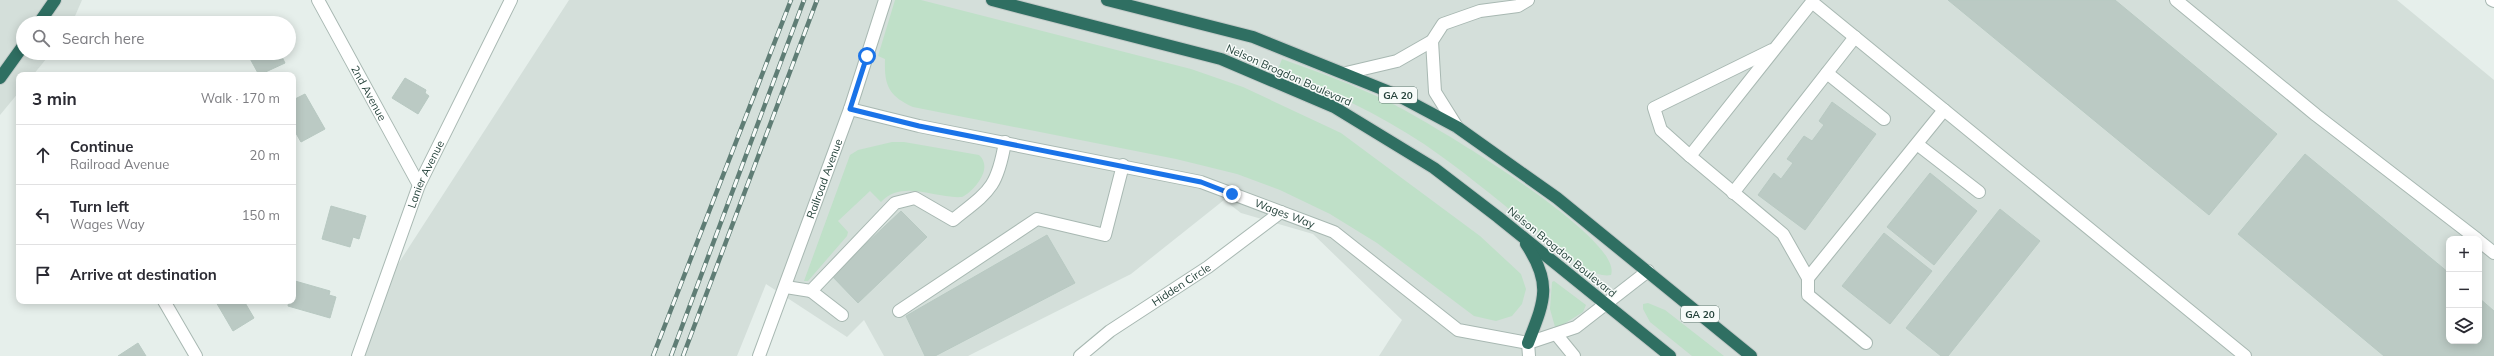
<!DOCTYPE html>
<html lang="en">
<head>
<meta charset="utf-8">
<style>
  body { margin:0; font-family:Mulish,sans-serif; background:#f7f7f7; color:#2b2b33 }
  .controls { position:absolute; right:12px; bottom:12px; display:grid; overflow:hidden; border-radius:8px; box-shadow:0 2px 10px #0003 }
  .controls button { width:36px; height:36px; display:grid; place-items:center; padding:0; border:0; border-bottom:1px solid #e1e1e2; background:#fff; color:#2b2b33; font:20px sans-serif }
  .stop { position:absolute; width:12px; height:12px; margin:-9px; border:3px solid #1a73e8; border-radius:50%; background:#fff }
  .stop.end { background:#1a73e8; border-color:#fff; box-shadow:0 1px 4px #0008 }
  .list { margin:0; padding:0; list-style:none }
  h2 { display:flex; justify-content:space-between; align-items:center; height:52px; margin:0; padding:0 16px; font-size:17px }
  h2 small { font-size:13px; font-weight:400; color:#7c7c81 }
  .list li { display:grid; grid-template-columns:26px 1fr auto; gap:12px; align-items:center; box-sizing:border-box; height:60px; padding:0 16px; border-top:1px solid #e1e1e2 }
  .list b { display:block; font-size:15px; white-space:nowrap }
  .list p { margin:0; font-size:13px; white-space:nowrap; color:#7c7c81 }
  .list em { font-size:13px; font-style:normal; color:#7c7c81 }
  .icon { flex:none; width:22px; height:22px; fill:none; stroke:currentColor; stroke-width:2; stroke-linecap:round; stroke-linejoin:round }
  .map { position:relative; flex:none; width:2494px; height:356px; overflow:hidden }
  .search { position:absolute; background:#fff; box-shadow:0 2px 10px #0003; left:16px; top:16px; width:280px; height:44px; display:flex; align-items:center; gap:10px; box-sizing:border-box; padding:0 14px; border-radius:22px; color:#7c7c81; font-size:15px }
  .panel { position:absolute; background:#fff; box-shadow:0 2px 10px #0003; left:16px; top:72px; width:280px; height:232px; border-radius:8px }
  .map>svg:first-child { display:block }
  .built { fill:#d4dfda; fill-rule:evenodd }
  .green { fill:#bfe0c8 }
  .building { fill:#bbcac4; stroke:#b8c9c2 }
  .lines { fill:none; stroke-linecap:round; stroke-linejoin:round }
  .minor-casing { stroke:#a8b8b2; stroke-width:14 }
  .highway-casing { stroke:#c2cac8; stroke-width:14 }
  .minor { stroke:#fff; stroke-width:12 }
  .highway { stroke:#2f6f62; stroke-width:12 }
  .rail-casing { stroke:#5f7d75; stroke-width:4.5 }
  .rail { stroke:#f7fbf9; stroke-width:3; stroke-dasharray:9; stroke-linecap:butt }
  .route { stroke:#1a73e8; stroke-width:5 }
  .labels { text-anchor:middle; dominant-baseline:central; stroke-width:3; stroke-linejoin:round; paint-order:stroke }
  .shield { fill:#f7fbf9; stroke:#637a73; stroke-width:1 }
  .shield-label { font-size:10px; font-weight:bold; fill:#24423a }
  .street-label { font-size:11px; fill:#24423a; stroke:#f7fbf9 }
</style>
</head>
<body>
<div class="map">
<svg width="2494" height="356" viewBox="0 0 2494 356">
  <rect width="100%" height="100%" fill="#e6efeb"/>
  <g class="built">
    <polygon points="0,0 82,0 72,23 23,23 23,53 51,53 33,75 19,75 19,92 0,115"/>
    <path d="M 569,0 L 2397,0 L 2494,80 L 2494,356 L 1379,356 L 1402,320 L 1313,234 L 1241,213 L 1224,200 L 1131,274 L 968,356 L 884,356 L 864,320 L 847,337 L 766,284 L 737,356 L 364,356 L 378,295 ZM 2449,239 L 2479,239 L 2479,341 L 2449,341 Z"/>
  </g>
  <g class="green">
    <path d="M 895,0 L 921,0 L 1191,69 L 1243,87 L 1341,133 L 1480,236 L 1521,274 L 1526,289 L 1522,304 L 1512,316 L 1496,321 L 1474,316 L 1377,243 L 1330,214 L 1280,190 L 1237,174 L 1176,159 L 913,107 C 889,96 884,86 885,59 L 878,56 Z"/>
    <path d="M 1282,59 C 1318,72 1354,85 1389,102 C 1422,118 1625,237 1611,275 C 1587,280 1544,236 1525,222 C 1492,195 1459,168 1424,144 C 1378,114 1328,90 1278,69 Z"/>
    <path d="M 892,142 L 904,142 L 979,155 C 994,168 974,191 962,197 C 935,199 903,179 881,202 L 870,191 L 838,221 L 848,232 L 847,236 L 808,281 L 804,281 L 850,155 L 858,150 Z"/>
    <polygon points="1554,281 1586,305 1583,312 1559,327 1555,327 1550,309 1552,282"/>
    <polygon points="1648,303 1665,310 1724,356 1692,356 1650,322 1643,309 1643,304"/>
  </g>
  <g class="building">
    <polygon points="1948,0 2115,0 2277,134 2209,215"/>
    <polygon points="247,53 280,53 285,63 259,75"/>
    <polygon points="405,78 426,90 425,93 429,96 418,114 392,98"/>
    <polygon points="305,94 325,129 301,142 293,128 293,100"/>
    <polygon points="1832,102 1876,134 1805,230 1758,195 1774,173 1781,179 1793,163 1787,159 1804,136 1812,141 1824,125 1819,121"/>
    <polygon points="2305,154 2449,273 2449,341 2479,341 2479,298 2494,311 2494,356 2384,356 2238,234"/>
    <polygon points="1930,173 1977,211 1934,265 1887,227"/>
    <polygon points="331,206 366,216 359,239 353,237 350,247 322,239"/>
    <polygon points="2000,209 2040,241 1948,356 1941,356 1906,328"/>
    <polygon points="901,211 927,237 858,303 832,276"/>
    <polygon points="1884,233 1932,271 1890,324 1842,286"/>
    <polygon points="1047,235 1075,283 935,356 925,356 906,316"/>
    <polygon points="295,281 330,291 329,295 336,297 330,318 288,306 289,301 293,301"/>
    <polygon points="244,301 254,318 233,331 216,302"/>
    <polygon points="138,343 146,356 118,356"/>
  </g>
  <g class="lines">
    <g class="minor-casing">
      <g id="minor">
        <path id="s1" d="M 318,0 L 419,185"/>
        <polyline points="2176,0 2316,115 2477,239"/>
        <polyline points="2492,0 2494,1"/>
        <polyline points="1432,41 1435,92 1457,127"/>
        <polyline points="1346,73 1397,61 1432,41 1443,24 1480,11 1518,6 1528,0"/>
        <polyline points="1827,73 1884,119"/>
        <path id="s2" d="M 850,109 L 919,126 L 1201,182 L 1334,232 L 1458,330 L 1528,343 L 1576,327 L 1648,271"/>
        <polyline points="1917,144 1979,192"/>
        <polyline points="1690,156 1661,130 1654,108 1772,50"/>
        <polyline points="1733,193 1855,37"/>
        <polyline points="2479,241 2494,253"/>
        <polyline points="1808,278 1783,234 1690,156 1812,2 2245,356"/>
        <path d="M 786,287 L 811,291 L 895,203 L 915,198 L 953,220 C 989,191 997,189 1005,142"/>
        <polyline points="811,291 842,315"/>
        <polyline points="164,301 196,356"/>
        <polyline points="899,311 1037,219 1105,235 1123,165"/>
        <polyline points="1556,334 1574,356"/>
        <polyline points="1528,343 1529,356"/>
        <polyline points="1866,343 1808,295 1808,278 1944,110"/>
        <path id="s3" d="M 358,356 L 419,185 L 511,0"/>
        <path id="s4" d="M 759,356 L 850,109 L 885,0"/>
        <path id="s5" d="M 1080,356 L 1110,331 L 1208,267 L 1281,212"/>
      </g>
    </g>
    <g class="highway-casing">
      <g id="highway">
        <polyline points="992,0 1221,59 1334,107 1434,168 1498,217 1670,356"/>
        <polyline points="1107,0 1253,37 1397,95 1457,127 1557,198 1751,356"/>
        <polyline points="39,23 55,0"/>
        <polyline points="0,78 23,46"/>
        <path d="M 1526,244 C 1553,284 1544,302 1528,343"/>
      </g>
    </g>
    <use href="#minor" class="minor"/>
    <use href="#highway" class="highway"/>
    <g class="rail-casing">
      <g id="rail">
        <polyline points="653,356 791,0"/>
        <polyline points="671,356 804,0"/>
        <polyline points="683,356 817,0"/>
      </g>
    </g>
    <use href="#rail" class="rail"/>
  </g>
  <g class="lines">
    <polyline class="route" points="867,56 850,109 919,126 1201,182 1232,194"/>
  </g>
  <g class="labels">
    <g class="shield">
      <rect x="1379" y="87" width="38" height="16" rx="3"/>
      <rect x="1681" y="306" width="38" height="16" rx="3"/>
    </g>
    <g class="shield-label">
      <text x="1398" y="95">GA 20</text>
      <text x="1700" y="314">GA 20</text>
    </g>
    <g class="street-label">
      <text transform="translate(1289 75) rotate(24)">Nelson Brogdon Boulevard</text>
      <text stroke="none"><textPath href="#s1" startOffset="106">2nd Avenue</textPath></text>
      <text stroke="none"><textPath href="#s3" startOffset="194">Lanier Avenue</textPath></text>
      <text stroke="none"><textPath href="#s4" startOffset="189">Railroad Avenue</textPath></text>
      <text stroke="none"><textPath href="#s2" startOffset="448">Wages Way</textPath></text>
      <text transform="translate(1562 252) rotate(39)">Nelson Brogdon Boulevard</text>
      <text stroke="none"><textPath href="#s5" startOffset="124">Hidden Circle</textPath></text>
    </g>
  </g>
</svg>
<div class="controls">
<button>+</button>
<button>−</button>
<button><svg class="icon" aria-label="layers" viewBox="0 0 24 24"><path d="M12 4l9 5-9 5-9-5zM3 14l9 5 9-5"/></svg></button>
</div>
<div class="stop" style="left:867px;top:56px"></div>
<div class="stop end" style="left:1232px;top:194px"></div>
<div class="search"><svg class="icon" aria-label="search" viewBox="0 0 24 24"><circle cx="10" cy="10" r="6"/><path d="M15 15l6 6"/></svg>Search here</div>
<section class="panel">
<h2>3 min<small>Walk · 170 m</small></h2>
<ul class="list">
<li><svg class="icon" aria-label="ahead" viewBox="0 0 24 24"><path d="M12 20V5M6 11l6-6 6 6"/></svg><div><b>Continue</b><p>Railroad Avenue</p></div><em>20 m</em></li>
<li><svg class="icon" aria-label="left" viewBox="0 0 24 24"><path d="M17 20v-9H6M10 6l-5 5 5 5"/></svg><div><b>Turn left</b><p>Wages Way</p></div><em>150 m</em></li>
<li><svg class="icon" aria-label="arrive" viewBox="0 0 24 24"><path d="M6 21V4h12l-3 4 3 4H6"/></svg><div><b>Arrive at destination</b></div></li>
</ul>
</section>
</div>
</body>
</html>
